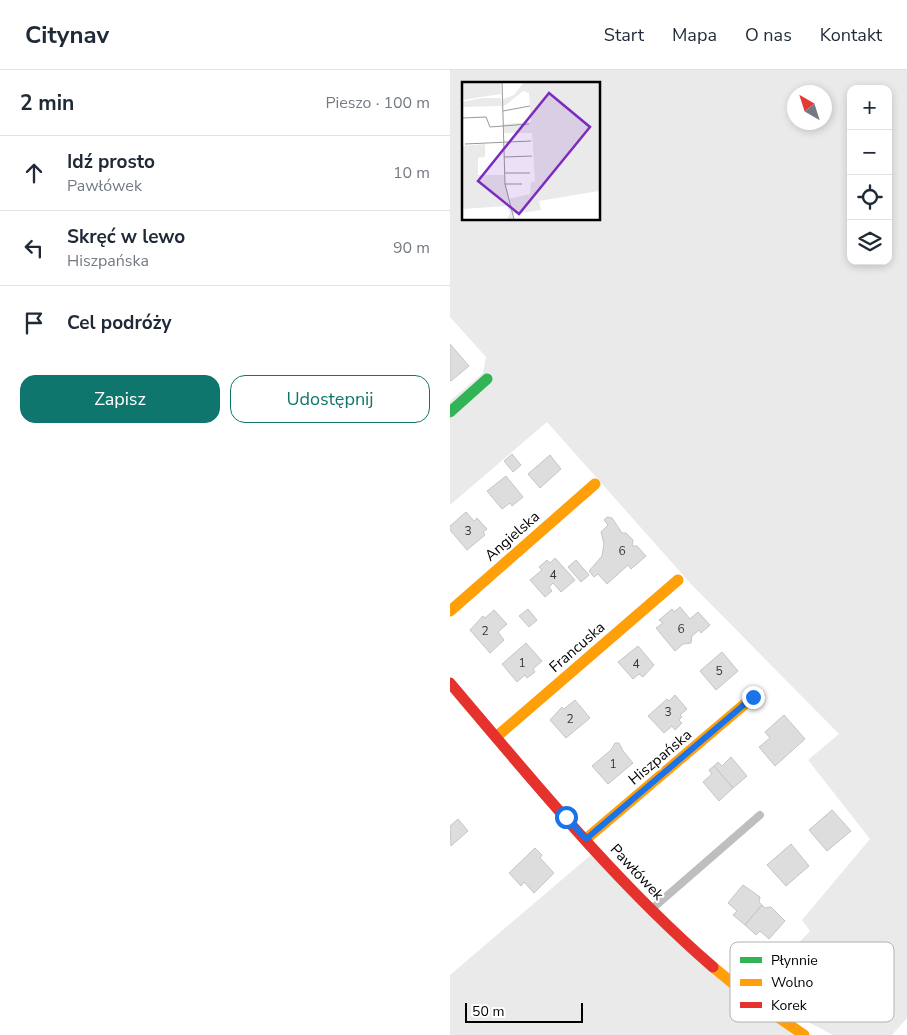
<!DOCTYPE html>
<html lang="pl">
<head>
<meta charset="utf-8">
<style>
  body { margin:0; font-family:"Nunito Sans",sans-serif; background:#f2f2f3; color:#1f2937 }
  .controls { position:absolute; right:15px; top:15px; display:grid; overflow:hidden; border-radius:10px; box-shadow:0 2px 8px #0003 }
  .controls button { width:45px; height:45px; display:grid; place-items:center; padding:0; border:0; border-bottom:1px solid #e0e1e3; background:#fff; color:#1f2937; font:25px sans-serif }
  .compass { position:absolute; left:337px; top:15px; width:45px; height:45px; border-radius:50%; background:#fff; box-shadow:0 2px 8px #0003; rotate:321deg }
  .scale { position:absolute; left:15px; bottom:12px; width:118px; box-sizing:border-box; padding-left:5px; border:2px solid #000; border-top:0; font-size:14px; line-height:18px; white-space:nowrap; color:#000; -webkit-text-stroke:4px #fff; paint-order:stroke }
  .stop { position:absolute; width:15px; height:15px; margin:-11px; border:4px solid #1a73e8; border-radius:50%; background:#fff }
  .stop.end { background:#1a73e8; border-color:#fff; box-shadow:0 1px 5px #0008 }
  .list { margin:0; padding:0; list-style:none }
  h2 { display:flex; justify-content:space-between; align-items:center; height:65px; margin:0; padding:0 20px; font-size:21px }
  h2 small { font-size:16px; font-weight:400; color:#747a83 }
  .list li { display:grid; grid-template-columns:32px 1fr auto; gap:15px; align-items:center; box-sizing:border-box; height:75px; padding:0 20px; border-top:1px solid #e0e1e3 }
  .list b { display:block; font-size:19px; white-space:nowrap }
  .list p { margin:0; font-size:16px; white-space:nowrap; color:#747a83 }
  .list em { font-size:16px; font-style:normal; color:#747a83 }
  .actions { display:flex; gap:10px; padding:15px 20px }
  .actions a { flex:1; padding:11px 0; border:1px solid #0f766e; border-radius:15px; text-align:center; font-size:18px; color:#0f766e }
  .actions .main { background:#0f766e; color:#fff }
  .icon { flex:none; width:28px; height:28px; fill:none; stroke:currentColor; stroke-width:2; stroke-linecap:round; stroke-linejoin:round }
  .map { position:relative; flex:none; width:457px; height:965px; overflow:hidden }
  header { display:flex; align-items:center; gap:30px; box-sizing:border-box; height:70px; padding:0 25px; background:#fff; border-bottom:1px solid #e0e1e3 }
  header strong { font-size:24px }
  nav { display:flex; gap:28px; margin-inline-start:auto; font-size:18px }
  main { display:flex }
  aside { flex:1; background:#fff }
  .map>svg:first-child { display:block }
  .green { fill:#eaeaea; fill-rule:evenodd }
  .building { fill:#ddd; stroke:#c5c5c5 }
  .lines { fill:none; stroke-linecap:round; stroke-linejoin:round }
  .lane { stroke:#bebebe; stroke-width:8 }
  .fast { stroke:#30b455; stroke-width:11 }
  .slow { stroke:#ff9f0a; stroke-width:11 }
  .jam { stroke:#e5322d; stroke-width:11 }
  .route { stroke:#1a73e8; stroke-width:6 }
  .labels { text-anchor:middle; dominant-baseline:central; stroke-width:4; stroke-linejoin:round; paint-order:stroke }
  .number-label { font-size:12px; fill:#373737 }
  .street-label { font-size:15px; fill:#000; stroke:#fff }
  .inset-road { fill:none; stroke:#999; stroke-width:1 }
  .view { fill:#7b2cbf; fill-opacity:0.15; stroke:#7b2cbf; stroke-width:2.5 }
  .inset-edge { fill:none; stroke:#000; stroke-width:2.5 }
  .key { fill:#fff; stroke:#b2b2b2; stroke-width:1 }
  .key-label { font-size:14px; fill:#000 }
</style>
</head>
<body>
<header>
<strong>Citynav</strong>
<nav><a>Start</a><a>Mapa</a><a>O nas</a><a>Kontakt</a></nav>
</header>
<main>
<aside>
<h2>2 min<small>Pieszo · 100 m</small></h2>
<ul class="list">
<li><svg class="icon" aria-label="ahead" viewBox="0 0 24 24"><path d="M12 20V5M6 11l6-6 6 6"/></svg><div><b>Idź prosto</b><p>Pawłówek</p></div><em>10 m</em></li>
<li><svg class="icon" aria-label="left" viewBox="0 0 24 24"><path d="M17 20v-9H6M10 6l-5 5 5 5"/></svg><div><b>Skręć w lewo</b><p>Hiszpańska</p></div><em>90 m</em></li>
<li><svg class="icon" aria-label="arrive" viewBox="0 0 24 24"><path d="M6 21V4h12l-3 4 3 4H6"/></svg><div><b>Cel podróży</b></div></li>
</ul>
<div class="actions"><a class="main">Zapisz</a><a>Udostępnij</a></div>
</aside>
<div class="map">
<svg width="457" height="965" viewBox="0 0 457 965">
  <rect width="100%" height="100%" fill="#fff"/>
  <g class="green">
    <path d="M 0,0 L 457,0 L 457,948 L 442,965 L 383,965 L 301,922 L 360,861 L 352,850 L 420,769 L 358,690 L 389,664 L 241,514 L 97,352 L 0,435 L 0,331 L 33,303 L 36,287 L 0,247 ZM 14,14 L 149,14 L 149,149 L 14,149 ZM 401,19 L 438,19 L 438,191 L 401,191 ZM 344,22 L 374,22 L 374,52 L 344,52 Z"/>
    <polygon points="142,784 343,965 0,965 0,905"/>
  </g>
  <g class="building">
    <polygon points="0,274 19,296 1,311 0,310"/>
    <polygon points="62,384 71,395 63,402 54,391"/>
    <polygon points="100,385 111,399 90,418 78,404"/>
    <polygon points="56,406 73,427 62,436 60,433 52,439 37,421"/>
    <polygon points="16,442 24,451 27,448 37,459 33,462 35,465 17,480 0,460 0,456"/>
    <polygon points="157,447 162,448 172,463 176,463 183,470 182,476 187,476 196,486 181,499 178,495 157,514 148,504 144,507 139,501 152,486 154,474 151,462 158,455 154,450"/>
    <polygon points="105,488 125,510 111,522 103,513 99,517 102,521 95,527 80,510 92,500 89,497 97,490 100,493"/>
    <polygon points="126,490 139,505 131,512 118,497"/>
    <polygon points="230,537 240,549 248,542 260,555 251,563 249,560 242,566 241,573 233,574 225,581 206,558 213,553 209,550 222,539 224,542"/>
    <polygon points="78,539 87,550 79,557 69,546"/>
    <polygon points="44,540 57,554 48,562 54,570 40,583 20,560 33,546 35,548"/>
    <polygon points="76,573 92,591 83,599 85,602 77,608 75,605 67,612 52,594"/>
    <polygon points="188,576 204,595 193,607 189,604 183,609 168,592"/>
    <polygon points="272,582 288,601 266,620 250,601"/>
    <polygon points="225,625 237,639 230,645 232,647 229,650 232,653 225,660 222,656 214,663 198,646 217,629 219,631"/>
    <polygon points="125,630 140,648 116,668 100,650 112,637 114,639"/>
    <polygon points="334,645 355,669 325,696 309,677 320,668 315,662"/>
    <polygon points="165,673 169,673 173,681 183,693 158,714 142,696 161,680"/>
    <polygon points="281,687 297,706 283,718 264,696 268,692 272,696"/>
    <polygon points="264,696 283,718 269,731 253,712 262,704 259,700"/>
    <polygon points="382,740 401,761 377,781 359,760"/>
    <polygon points="8,749 18,761 1,776 0,756"/>
    <polygon points="341,774 359,796 336,816 317,795"/>
    <polygon points="85,778 92,785 90,788 104,803 84,823 74,812 71,816 59,803"/>
    <polygon points="293,815 310,827 309,832 312,835 295,855 283,845 287,841 278,833"/>
    <polygon points="312,835 315,838 321,837 335,851 319,869 310,861 306,865 295,855"/>
  </g>
  <g class="lines">
    <polyline class="lane" points="203,838 310,745"/>
    <polyline class="fast" points="0,342 37,309"/>
    <g class="slow">
      <polyline points="0,541 145,414"/>
      <polyline points="46,667 228,510"/>
      <polyline points="136,769 303,627"/>
      <polyline points="263,897 302,929 354,965"/>
    </g>
    <path class="jam" d="M 0,613 C 83,711 166,813 263,897"/>
  </g>
  <g class="lines">
    <polyline class="route" points="116,747 136,769 303,627"/>
  </g>
  <g class="labels">
    <g class="number-label">
      <text x="18" y="461">3</text>
      <text x="172" y="481">6</text>
      <text x="103" y="505">4</text>
      <text x="231" y="559">6</text>
      <text x="35" y="561">2</text>
      <text x="72" y="593">1</text>
      <text x="186" y="594">4</text>
      <text x="269" y="601">5</text>
      <text x="218" y="642">3</text>
      <text x="120" y="649">2</text>
      <text x="163" y="694">1</text>
    </g>
    <g class="street-label">
      <text transform="translate(62 466) rotate(-41)">Angielska</text>
      <text transform="translate(127 577) rotate(-41)">Francuska</text>
      <text transform="translate(210 687) rotate(-40)">Hiszpańska</text>
      <text transform="translate(187 802) rotate(47)">Pawłówek</text>
    </g>
  </g>
  <g transform="translate(12 12)">
    <rect width="138" height="138" fill="#fff"/>
    <path d="M 0,0 L 38,0 L 39,12 L 0,18 ZM 62,0 L 137,0 L 137,109 L 77,119 L 79,128 L 52,132 L 46,117 L 68,112 L 69,100 L 73,100 L 70,51 L 42,51 L 42,42 L 69,40 L 67,11 L 61,9 L 44,23 L 41,24 L 41,17 L 52,13 ZM 20,16 L 39,16 L 40,24 L 0,25 L 0,20 ZM 23,62 L 23,75 L 16,76 L 16,93 L 42,93 L 52,137 L 45,137 L 48,131 L 45,124 L 0,127 L 0,64 Z" fill="#eaeaea"/>
    <path class="inset-road" d="M 40,0 L 43,102 L 52,137M 41,29 L 68,24M 0,36 L 24,35 L 28,45 L 67,42M 3,62 L 69,59M 42,75 L 70,74M 43,91 L 68,91M 43,102 L 60,102"/>
    <path class="view" d="M 87,11 L 128,45 L 57,132 L 16,99 Z"/>
    <rect width="138" height="138" class="inset-edge"/>
  </g>
  <rect x="280" y="872" width="164" height="80" rx="8" class="key"/>
  <rect x="290" y="887" width="22" height="6" fill="#30b455"/>
  <rect x="290" y="909" width="22" height="7" fill="#ff9f0a"/>
  <rect x="290" y="932" width="22" height="6" fill="#e5322d"/>
  <g class="key-label">
    <text x="321" y="895">Płynnie</text>
    <text x="321" y="917">Wolno</text>
    <text x="321" y="940">Korek</text>
  </g>
</svg>
<div class="controls">
<button>+</button>
<button>−</button>
<button><svg class="icon" aria-label="locate" viewBox="0 0 24 24"><circle cx="12" cy="12" r="6"/><path d="M12 2v4M12 18v4M2 12h4M18 12h4"/></svg></button>
<button><svg class="icon" aria-label="layers" viewBox="0 0 24 24"><path d="M12 4l9 5-9 5-9-5zM3 14l9 5 9-5"/></svg></button>
</div>
<svg class="compass" viewBox="-18 -18 36 36"><path d="M0-13l5 13h-10z" fill="#e53935"/><path d="M0 13l5-13h-10z" fill="#747a83"/></svg>
<div class="scale">50 m</div>
<div class="stop" style="left:116px;top:747px"></div>
<div class="stop end" style="left:303px;top:627px"></div>
</div>
</main>
</body>
</html>
